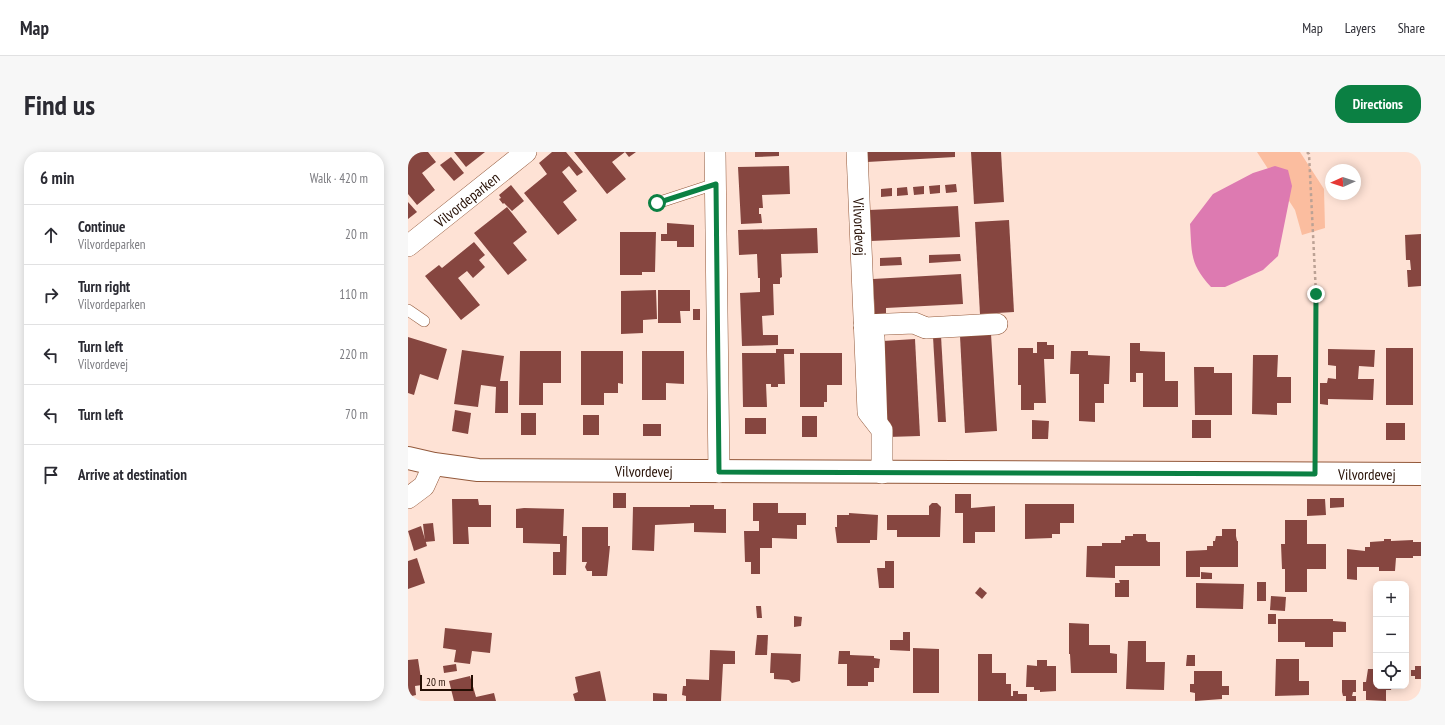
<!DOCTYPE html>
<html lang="en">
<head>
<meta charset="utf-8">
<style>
  body { margin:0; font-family:"PT Sans Narrow",sans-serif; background:#f7f7f7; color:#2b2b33 }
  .controls { position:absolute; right:12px; bottom:12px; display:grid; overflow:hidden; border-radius:8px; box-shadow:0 2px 10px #0003 }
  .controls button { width:36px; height:36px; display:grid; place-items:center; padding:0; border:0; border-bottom:1px solid #e1e1e2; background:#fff; color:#2b2b33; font:20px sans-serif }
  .compass { position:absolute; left:917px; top:12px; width:36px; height:36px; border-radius:50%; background:#fff; box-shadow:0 2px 10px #0003; rotate:267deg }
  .scale { position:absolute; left:12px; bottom:10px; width:53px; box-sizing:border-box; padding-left:4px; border:2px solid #250e03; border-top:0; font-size:11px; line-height:14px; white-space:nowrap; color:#250e03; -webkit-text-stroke:3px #fee2d5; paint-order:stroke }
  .stop { position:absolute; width:12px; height:12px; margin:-9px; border:3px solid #0b8043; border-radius:50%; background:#fff }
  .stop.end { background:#0b8043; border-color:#fff; box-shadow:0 1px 4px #0008 }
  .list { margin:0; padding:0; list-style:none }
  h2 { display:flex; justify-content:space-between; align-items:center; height:52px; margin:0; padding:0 16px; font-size:17px }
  h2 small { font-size:13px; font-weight:400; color:#7c7c81 }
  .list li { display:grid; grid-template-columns:26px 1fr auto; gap:12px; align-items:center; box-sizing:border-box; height:60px; padding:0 16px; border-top:1px solid #e1e1e2 }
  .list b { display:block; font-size:15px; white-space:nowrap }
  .list p { margin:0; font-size:13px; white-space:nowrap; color:#7c7c81 }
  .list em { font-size:13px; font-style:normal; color:#7c7c81 }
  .icon { flex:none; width:22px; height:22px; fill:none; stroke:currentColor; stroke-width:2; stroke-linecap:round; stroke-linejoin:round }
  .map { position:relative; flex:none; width:1013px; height:549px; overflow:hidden; border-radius:16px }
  header { display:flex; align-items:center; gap:24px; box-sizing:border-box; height:56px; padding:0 20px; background:#fff; border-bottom:1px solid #e1e1e2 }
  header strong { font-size:19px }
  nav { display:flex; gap:22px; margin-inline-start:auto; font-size:14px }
  .intro { display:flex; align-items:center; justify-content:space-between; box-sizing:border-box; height:96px; padding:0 24px }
  h1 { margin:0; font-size:28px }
  .button { padding:10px 18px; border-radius:16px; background:#0b8043; color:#fff; font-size:14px; font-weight:700 }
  main { display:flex; gap:24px; padding:0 24px }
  aside { flex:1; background:#fff; border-radius:16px; box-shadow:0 2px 10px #0003 }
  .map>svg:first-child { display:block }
  .green { fill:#fbbd9f }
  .water { fill:#dd7ab1 }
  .building { fill:#864640 }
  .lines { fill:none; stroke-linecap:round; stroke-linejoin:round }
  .lane-casing { stroke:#93593b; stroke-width:12 }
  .street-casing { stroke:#93593b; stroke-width:22 }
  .secondary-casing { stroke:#93593b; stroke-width:24 }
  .path { stroke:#bca295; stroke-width:2.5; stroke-dasharray:3 3; stroke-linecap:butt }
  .lane { stroke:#fff; stroke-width:11 }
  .street { stroke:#fff; stroke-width:21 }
  .secondary { stroke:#fff; stroke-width:22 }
  .route { stroke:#0b8043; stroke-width:5 }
  .labels { text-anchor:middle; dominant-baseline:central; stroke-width:4; stroke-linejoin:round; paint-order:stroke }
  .street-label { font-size:15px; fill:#250e03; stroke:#fee2d5 }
</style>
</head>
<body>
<header>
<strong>Map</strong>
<nav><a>Map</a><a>Layers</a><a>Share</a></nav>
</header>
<div class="intro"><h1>Find us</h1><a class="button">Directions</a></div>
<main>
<aside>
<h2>6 min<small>Walk · 420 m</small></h2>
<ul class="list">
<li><svg class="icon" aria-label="ahead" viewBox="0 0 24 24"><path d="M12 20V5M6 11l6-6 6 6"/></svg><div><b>Continue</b><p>Vilvordeparken</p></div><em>20 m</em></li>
<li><svg class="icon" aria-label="right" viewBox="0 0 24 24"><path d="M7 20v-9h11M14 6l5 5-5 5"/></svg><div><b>Turn right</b><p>Vilvordeparken</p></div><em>110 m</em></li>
<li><svg class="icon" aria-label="left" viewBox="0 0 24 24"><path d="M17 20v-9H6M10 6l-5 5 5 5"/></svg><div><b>Turn left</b><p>Vilvordevej</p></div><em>220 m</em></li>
<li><svg class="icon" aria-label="left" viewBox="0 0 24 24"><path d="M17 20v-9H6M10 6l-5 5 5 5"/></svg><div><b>Turn left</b></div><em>70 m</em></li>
<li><svg class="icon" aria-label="arrive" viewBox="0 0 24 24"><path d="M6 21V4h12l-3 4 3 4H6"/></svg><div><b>Arrive at destination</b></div></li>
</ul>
</aside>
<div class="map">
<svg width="1013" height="549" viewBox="0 0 1013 549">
  <rect width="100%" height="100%" fill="#fee2d5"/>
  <polygon class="green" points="849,0 892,0 916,37 917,76 894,83 887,58"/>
  <path class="water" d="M 867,14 L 880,18 L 884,34 L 870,104 L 855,118 L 817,135 L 803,135 C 782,112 784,103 782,72 L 805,42 L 845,21 Z"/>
  <g class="building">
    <polygon points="0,0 20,0 28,10 14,21 27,38 9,53 0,42"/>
    <polygon points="46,0 77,0 58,15"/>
    <polygon points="144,0 158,0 175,20 169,24 161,14 154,20 169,39 155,50 169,68 150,83 116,41 139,22 131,11"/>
    <polygon points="166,0 217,0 204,10 218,27 199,42"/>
    <polygon points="217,0 228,0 221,5"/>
    <polygon points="347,0 371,0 371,4 347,5"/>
    <polygon points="459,0 547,0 547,5 459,10"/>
    <polygon points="563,0 593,0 596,50 566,52"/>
    <polygon points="43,5 56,21 46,29 32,13"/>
    <polygon points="381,14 382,42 354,43 355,56 351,56 351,62 353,62 354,71 333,72 330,15"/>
    <polygon points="548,32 549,40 538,41 537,33"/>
    <polygon points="103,33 116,49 104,59 96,51 95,52 91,47 93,46 91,43"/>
    <polygon points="532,33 532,41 522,42 521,34"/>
    <polygon points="516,34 516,42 506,43 505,35"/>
    <polygon points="499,35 500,43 489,44 489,36"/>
    <polygon points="484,36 484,44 473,45 473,37"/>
    <polygon points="0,50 9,60 0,67"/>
    <polygon points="550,54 552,85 463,89 461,58"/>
    <polygon points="99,55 119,80 105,91 119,108 100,123 66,81"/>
    <polygon points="601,68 606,160 572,162 567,70"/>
    <polygon points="259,71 286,73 286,95 269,95 269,89 253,89 253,82 259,82"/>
    <polygon points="409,76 410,101 373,102 374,125 372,126 372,132 365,132 366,163 354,164 355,183 370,183 370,193 334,194 332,141 352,140 352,126 350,126 349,102 331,103 330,78"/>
    <polygon points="212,80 248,80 247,120 234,120 234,123 212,123"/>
    <polygon points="1013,82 1013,134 1000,135 999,118 1003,118 1002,108 998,108 997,83"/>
    <polygon points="66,90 77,103 71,108 77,115 65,126 59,119 50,126 72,153 53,168 17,124 31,113 34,116"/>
    <polygon points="552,102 553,109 521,111 521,103"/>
    <polygon points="493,105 494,113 472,114 472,106"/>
    <polygon points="553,122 555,152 478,156 478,164 467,165 465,127"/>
    <polygon points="248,138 249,167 235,168 235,181 213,182 213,139"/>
    <polygon points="250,138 282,138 282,159 272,159 273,171 250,171"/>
    <rect x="285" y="157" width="7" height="11"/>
    <polygon points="583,182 589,279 557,281 552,184"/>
    <polygon points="533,184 538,270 530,270 525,185"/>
    <polygon points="0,185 39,197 30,228 12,222 6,243 0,241"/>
    <polygon points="507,187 512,284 480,285 475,189"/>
    <polygon points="629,190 639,190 639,193 646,193 646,207 636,207 638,251 626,251 626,258 613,258 613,233 610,233 610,196 625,196 625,201 629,201"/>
    <polygon points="722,191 732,191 732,199 757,200 757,229 770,229 770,255 735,255 735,221 728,221 728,230 722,230"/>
    <rect x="978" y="196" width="27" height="57"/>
    <polygon points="368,197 386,197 386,202 376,202 377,232 370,232 370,235 363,235 363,232 358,232 359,255 335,255 334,201 368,201"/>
    <polygon points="920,197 967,198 966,215 951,214 950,227 966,227 965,248 920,247 920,253 912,252 912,231 919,231 920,226 928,227 928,214 920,213"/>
    <polygon points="54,198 96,204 92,229 100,229 100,261 87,261 88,235 73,233 70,255 46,252"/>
    <polygon points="112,199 153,199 153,231 135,231 135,253 111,253"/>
    <polygon points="173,199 215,199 215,232 210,231 210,241 196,241 196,253 173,253"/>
    <polygon points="234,199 276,199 276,232 258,231 258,248 234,248"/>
    <polygon points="663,199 680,199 680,203 702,204 701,232 696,232 696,251 687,251 687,270 671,269 671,222 662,222"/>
    <polygon points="392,201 434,201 434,233 419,233 419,250 416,250 416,255 392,255"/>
    <polygon points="845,203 870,203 869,225 883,225 883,251 869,251 869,263 844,262"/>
    <polygon points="786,215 806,215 806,221 824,221 824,263 787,263"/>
    <polygon points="47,258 63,261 60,282 44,279"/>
    <rect x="113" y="261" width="15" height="22"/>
    <rect x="175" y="263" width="16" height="20"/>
    <rect x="394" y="264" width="15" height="21"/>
    <rect x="337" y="266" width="21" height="16"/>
    <polygon points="624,268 641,269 640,287 624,287"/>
    <rect x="784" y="268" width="19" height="18"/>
    <rect x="978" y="271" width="19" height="17"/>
    <rect x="235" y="272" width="18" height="12"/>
    <rect x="205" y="341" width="13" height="15"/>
    <polygon points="547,342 563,342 563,356 587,354 587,380 567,380 567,391 555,391 555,361 547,361"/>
    <polygon points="922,346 936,346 936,355 922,356"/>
    <polygon points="44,347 70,347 71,353 83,353 83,375 60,375 61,392 45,392"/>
    <polygon points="899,347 917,347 918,363 899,364"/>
    <polygon points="345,351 370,351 370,361 398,361 398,373 389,373 389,387 364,386 364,396 352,396 352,422 343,422 343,410 337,410 336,379 351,379 351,369 345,369"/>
    <polygon points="524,351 529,351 533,355 532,385 489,385 489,378 479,378 479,363 521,363 521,354"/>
    <polygon points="617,352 666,352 666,371 652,371 652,382 644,382 644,386 617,387"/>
    <polygon points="282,353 306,353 306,357 318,357 318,381 286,380 286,371 247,373 246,399 224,398 225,355 282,355"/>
    <polygon points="116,356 156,357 155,384 159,384 158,423 145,423 145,400 152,400 152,392 115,391 115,376 108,376 108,357"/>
    <polygon points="441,361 470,363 469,388 462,388 462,391 429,391 427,375 429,375 429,363 441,363"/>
    <polygon points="877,368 899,368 899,392 918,392 918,417 899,417 899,440 877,440 877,417 874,417 873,392 877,392"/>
    <polygon points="25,371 27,389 17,390 15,372"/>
    <polygon points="13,374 19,394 6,399 0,379"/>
    <polygon points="174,375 200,375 200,394 202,394 199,424 184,424 184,419 179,419 177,415 179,410 174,410"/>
    <polygon points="814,377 828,377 828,384 829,389 830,389 830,415 792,415 792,425 778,425 778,399 799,398 799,394 805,394 805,389 807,389 808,384 814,384"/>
    <polygon points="725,382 738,382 738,388 740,390 752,390 752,414 707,414 707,426 678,425 679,394 694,394 694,391 713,391 713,388 717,388 717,384 725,384"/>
    <polygon points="976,387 983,387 983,389 1005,388 1005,390 1013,390 1013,404 1005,404 1005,406 988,406 987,419 971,419 971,415 949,415 949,428 939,427 939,397 957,399 957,395 962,395 962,390 976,389"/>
    <polygon points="9,406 17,431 0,437 0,409"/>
    <polygon points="477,409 486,409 486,436 471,436 469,416 477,416"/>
    <polygon points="793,420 804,421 804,427 793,427"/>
    <polygon points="711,428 721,428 721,445 707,445 707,431 712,431"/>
    <rect x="849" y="430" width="9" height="19"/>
    <polygon points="788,431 836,432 835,457 788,456"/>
    <polygon points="572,435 579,441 574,447 567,441"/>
    <polygon points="863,444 878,445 877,459 862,458"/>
    <polygon points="348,454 353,454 354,466 349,466"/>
    <rect x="860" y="462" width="8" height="10"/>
    <polygon points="386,464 394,465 393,474 386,475"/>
    <polygon points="870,467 925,467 925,469 938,470 938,480 925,480 925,495 897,495 897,490 870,490"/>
    <polygon points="661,471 681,472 681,493 702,493 702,501 709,502 709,521 663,521 662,502 661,502"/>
    <polygon points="37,476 84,481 82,501 64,499 62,512 46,510 48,498 35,496"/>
    <polygon points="495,480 502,480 502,499 482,498 482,488 495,488"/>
    <polygon points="349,483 360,483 359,503 347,503"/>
    <polygon points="720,489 738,489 738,510 757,510 756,538 718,537"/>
    <polygon points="505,496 531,497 531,541 505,541"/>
    <polygon points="302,498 327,499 327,512 315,512 313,549 278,549 278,544 274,543 275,534 278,534 278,527 301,528"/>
    <polygon points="431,499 442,499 442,503 466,504 466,506 472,507 471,516 466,516 466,530 460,530 460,534 439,534 439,512 430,512"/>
    <polygon points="363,501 393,502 392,529 384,531 381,528 366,527 366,521 362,521"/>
    <polygon points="570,502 584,502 584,521 598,521 598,532 603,532 603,544 605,544 605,539 610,539 610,542 619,542 619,549 570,549"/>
    <polygon points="779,503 787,503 787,514 778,514"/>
    <polygon points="10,507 14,533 7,534 8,543 0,545 0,508"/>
    <polygon points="868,507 891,507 891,529 901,529 901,543 867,544"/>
    <polygon points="629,508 639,508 639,514 648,514 648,539 632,540 632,538 626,538 626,535 618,535 619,513 629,514"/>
    <polygon points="48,512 49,519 36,521 35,514"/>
    <polygon points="1007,514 1013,514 1013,527 1007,527 1007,524 1003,524 1003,518 1007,518"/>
    <polygon points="960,517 968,517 968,534 984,534 983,538 978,538 978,549 958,548 958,539 955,539 955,530 958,530"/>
    <polygon points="192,519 198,549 167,549 165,542 170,540 167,525"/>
    <polygon points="786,519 814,519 814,534 821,534 821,543 814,543 814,547 787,549 787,541 782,540 782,532 786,532"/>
    <polygon points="62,524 68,545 86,541 88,549 46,549 41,529"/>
    <polygon points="934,528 948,528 948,540 945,540 944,544 948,544 948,549 938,549 938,544 935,544 934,540"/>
    <polygon points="245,541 259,542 259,549 245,549"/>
  </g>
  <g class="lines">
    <g class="lane-casing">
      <g id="lane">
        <polyline points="249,51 307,32"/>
        <polyline points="0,158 16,169"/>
        <polyline points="471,185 474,275"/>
      </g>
    </g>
    <g class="street-casing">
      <g id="street">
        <polyline points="307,0 311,320"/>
        <path id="s1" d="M 449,0 L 460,260 L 474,278 L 474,321"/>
        <path id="s2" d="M 0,94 L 118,0"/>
        <polyline points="456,173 506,171 518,176 589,172"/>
        <polyline points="0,346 16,334 26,312"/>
      </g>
    </g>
    <g class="secondary-casing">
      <g id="secondary">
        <path id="s3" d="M 0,306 L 26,312 L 70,318 L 1013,322"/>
      </g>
    </g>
    <polyline class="path" points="899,0 901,2 908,142 907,303"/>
    <use href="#lane" class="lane"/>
    <use href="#street" class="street"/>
    <use href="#secondary" class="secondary"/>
  </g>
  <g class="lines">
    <polyline class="route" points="249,51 308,32 311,320 907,322 908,142"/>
  </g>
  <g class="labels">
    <g class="street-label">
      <text stroke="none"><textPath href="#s2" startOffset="75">Vilvordeparken</textPath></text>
      <text stroke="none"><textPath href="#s1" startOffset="75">Vilvordevej</textPath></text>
      <text stroke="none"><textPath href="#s3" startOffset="237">Vilvordevej</textPath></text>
      <text stroke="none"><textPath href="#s3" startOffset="960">Vilvordevej</textPath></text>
    </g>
  </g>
</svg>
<div class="controls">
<button>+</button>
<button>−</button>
<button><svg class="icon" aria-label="locate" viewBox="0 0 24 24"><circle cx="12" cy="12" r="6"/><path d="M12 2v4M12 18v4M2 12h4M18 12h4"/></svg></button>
</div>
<svg class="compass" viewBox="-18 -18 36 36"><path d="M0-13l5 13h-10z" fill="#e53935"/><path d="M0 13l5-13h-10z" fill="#7c7c81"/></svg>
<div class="scale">20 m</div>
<div class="stop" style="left:249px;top:51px"></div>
<div class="stop end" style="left:908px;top:142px"></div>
</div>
</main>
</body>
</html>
